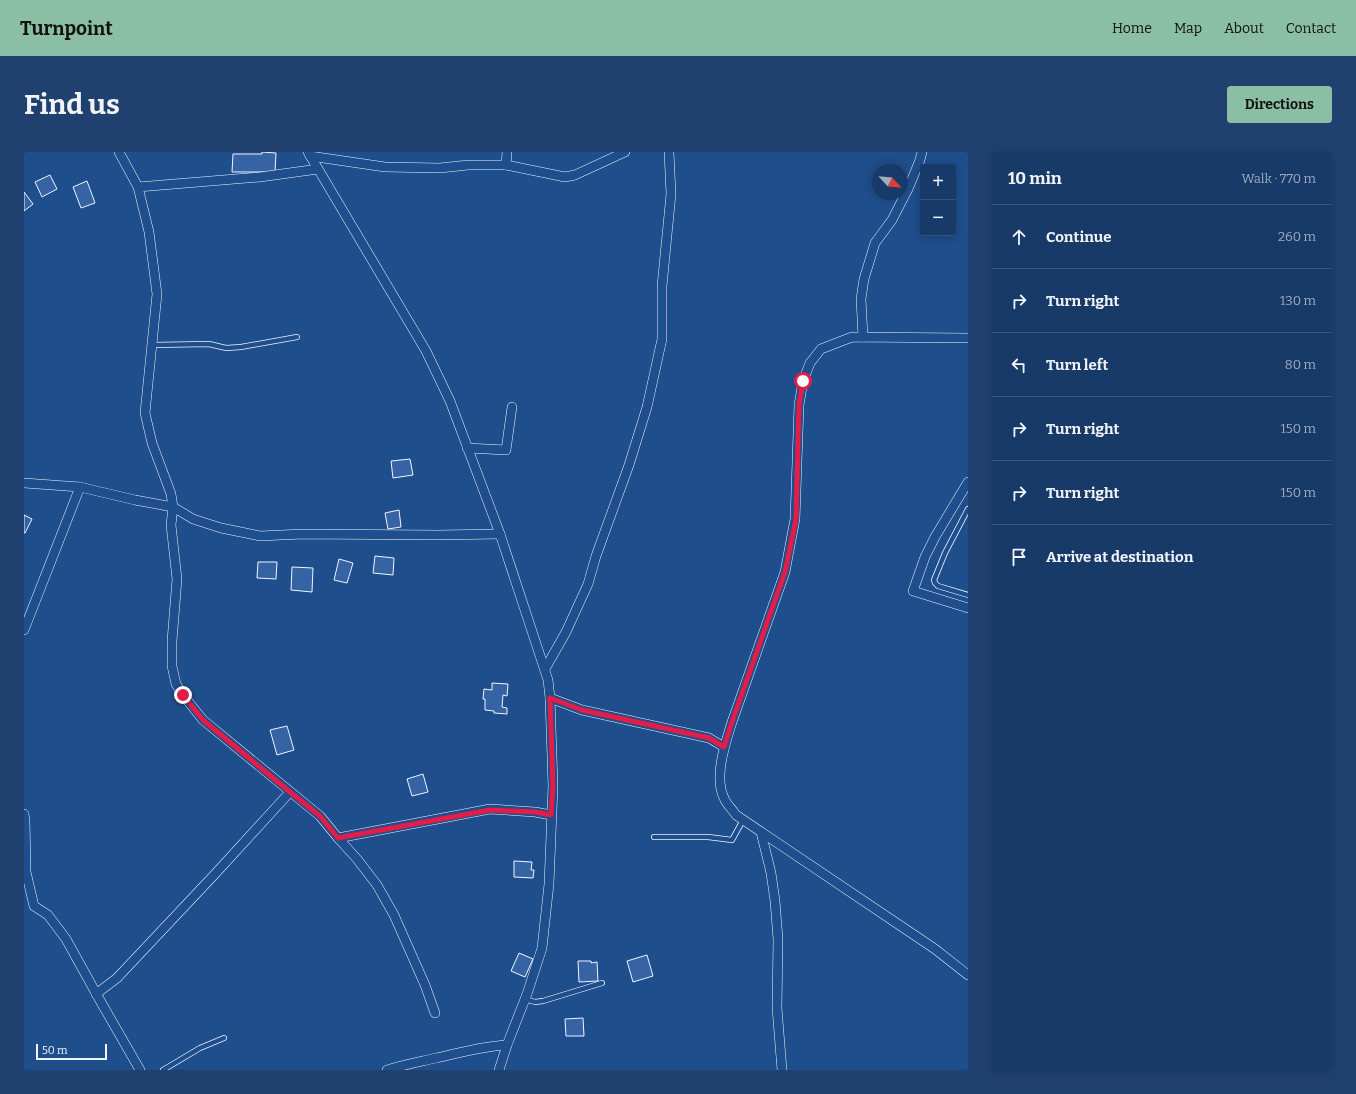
<!DOCTYPE html>
<html lang="en">
<head>
<meta charset="utf-8">
<style>
  body { margin:0; font-family:Bitter,serif; background:#20416f; color:#f1f3f6 }
  .controls { position:absolute; right:12px; top:12px; display:grid; overflow:hidden; border-radius:4px; box-shadow:0 2px 10px #0003 }
  .controls button { width:36px; height:36px; display:grid; place-items:center; padding:0; border:0; border-bottom:1px solid #36547d; background:#173a69; color:#f1f3f6; font:20px sans-serif }
  .compass { position:absolute; left:848px; top:12px; width:36px; height:36px; border-radius:50%; background:#173a69; box-shadow:0 2px 10px #0003; rotate:116deg }
  .scale { position:absolute; left:12px; bottom:10px; width:71px; box-sizing:border-box; padding-left:4px; border:2px solid #f2f6ff; border-top:0; font-size:11px; line-height:14px; white-space:nowrap; color:#f2f6ff; -webkit-text-stroke:3px #1f4e8c; paint-order:stroke }
  .stop { position:absolute; width:12px; height:12px; margin:-9px; border:3px solid #e11d48; border-radius:50%; background:#fff }
  .stop.end { background:#e11d48; border-color:#fff; box-shadow:0 1px 4px #0008 }
  .list { margin:0; padding:0; list-style:none }
  h2 { display:flex; justify-content:space-between; align-items:center; height:52px; margin:0; padding:0 16px; font-size:17px }
  h2 small { font-size:13px; font-weight:400; color:#9eadc0 }
  .list li { display:grid; grid-template-columns:26px 1fr auto; gap:12px; align-items:center; box-sizing:border-box; height:64px; padding:0 16px; border-top:1px solid #36547d }
  .list b { display:block; font-size:15px; white-space:nowrap }
  .list em { font-size:13px; font-style:normal; color:#9eadc0 }
  .icon { flex:none; width:22px; height:22px; fill:none; stroke:currentColor; stroke-width:2; stroke-linecap:round; stroke-linejoin:round }
  .map { position:relative; flex:none; width:944px; height:918px; overflow:hidden; border-radius:4px }
  header { display:flex; align-items:center; gap:24px; box-sizing:border-box; height:56px; padding:0 20px; background:#8abfa5; color:#111 }
  header strong { font-size:19px }
  nav { display:flex; gap:22px; margin-inline-start:auto; font-size:14px }
  .intro { display:flex; align-items:center; justify-content:space-between; box-sizing:border-box; height:96px; padding:0 24px }
  h1 { margin:0; font-size:28px }
  .button { padding:10px 18px; border-radius:4px; background:#8abfa5; color:#111; font-size:14px; font-weight:700 }
  main { display:flex; gap:24px; padding:0 24px }
  aside { flex:1; background:#173a69; border-radius:4px; box-shadow:0 2px 10px #0003 }
  .map>svg:first-child { display:block }
  .building { fill:#3563a3; stroke:#f2f6ff }
  .lines { fill:none; stroke-linecap:round; stroke-linejoin:round }
  .service-casing { stroke:#f2f6ff; stroke-width:6 }
  .minor-casing { stroke:#f2f6ff; stroke-width:10 }
  .service { stroke:#1f4e8c; stroke-width:4.5 }
  .minor { stroke:#1f4e8c; stroke-width:9 }
  .route { stroke:#e11d48; stroke-width:5 }
</style>
</head>
<body>
<header>
<strong>Turnpoint</strong>
<nav><a>Home</a><a>Map</a><a>About</a><a>Contact</a></nav>
</header>
<div class="intro"><h1>Find us</h1><a class="button">Directions</a></div>
<main>
<div class="map">
<svg width="944" height="918" viewBox="0 0 944 918">
  <rect width="100%" height="100%" fill="#1f4e8c"/>
  <g class="building">
    <polygon points="238,0 252,1 251,20 208,20 209,2 238,2"/>
    <polygon points="26,23 33,37 18,45 11,30"/>
    <polygon points="63,29 71,51 57,56 49,35"/>
    <polygon points="0,40 9,52 0,59"/>
    <polygon points="386,307 389,323 369,326 367,309"/>
    <polygon points="375,358 377,375 364,377 361,361"/>
    <polygon points="0,363 8,367 1,381 0,381"/>
    <polygon points="351,404 370,406 369,423 349,421"/>
    <polygon points="315,407 329,411 323,431 310,428"/>
    <polygon points="234,410 253,410 252,427 233,426"/>
    <polygon points="268,415 289,416 288,440 267,438"/>
    <polygon points="468,531 484,532 483,544 479,543 478,555 483,556 483,562 470,561 470,559 461,558 461,547 459,547 460,537 468,538"/>
    <polygon points="263,574 270,598 253,603 246,578"/>
    <polygon points="399,622 404,640 388,644 383,627"/>
    <polygon points="490,709 508,710 507,718 510,718 509,726 490,725"/>
    <polygon points="495,801 509,807 501,825 487,819"/>
    <polygon points="623,803 629,824 609,830 603,809"/>
    <polygon points="554,809 567,809 567,811 573,810 574,829 555,830"/>
    <polygon points="559,866 560,884 542,884 541,867"/>
  </g>
  <g class="lines">
    <g class="service-casing">
      <g id="service">
        <polyline points="129,193 185,192 202,196 217,195 273,185"/>
        <polyline points="944,357 921,401 910,428 911,431 914,434 944,443"/>
        <polyline points="630,685 684,685 708,688 719,668"/>
        <polyline points="501,847 511,850 519,849 578,831"/>
        <polyline points="139,918 176,896 200,886"/>
      </g>
    </g>
    <g class="minor-casing">
      <g id="minor">
        <polyline points="95,0 114,35 125,80 133,142 121,261 128,291 147,342 149,355 147,373 153,427 148,489 148,514 152,532 159,543 179,568 296,664 314,686 333,707 353,733 370,763 401,833 411,861"/>
        <polyline points="284,0 402,199 426,249 476,382 524,528 526,546 529,634 525,732 518,796 503,842 483,893 475,918"/>
        <polyline points="286,4 361,15 416,16 444,13 482,13 541,25 551,23 601,0"/>
        <polyline points="482,13 483,0"/>
        <polyline points="114,35 236,25 294,17"/>
        <polyline points="839,185 837,147 840,127 851,91 868,68 884,37 896,8 898,0"/>
        <path d="M 944,186 L 828,185 L 797,197 L 786,211 L 779,229 L 775,253 L 771,367 L 761,420 L 708,570 C 701,592 689,627 701,648 C 704,654 709,658 712,663 L 911,797 L 944,823"/>
        <polyline points="443,296 482,298 488,255"/>
        <polyline points="944,330 911,385 901,405 889,439 944,456"/>
        <polyline points="0,331 56,335 111,348 149,355 169,367 197,376 236,384 279,382 413,383 476,382"/>
        <polyline points="0,478 56,335"/>
        <polyline points="521,517 542,480 564,432 572,404 605,313 623,255 638,187 638,134 647,42 645,0"/>
        <polyline points="526,546 558,558 685,586 700,595"/>
        <polyline points="0,662 1,668 2,720 10,754 24,763 42,787 78,852 116,918"/>
        <polyline points="737,680 747,721 751,749 754,787 753,856 758,918"/>
        <polyline points="314,686 466,657 511,660 527,663"/>
        <polyline points="72,842 93,826 191,722 266,640"/>
        <path d="M 363,918 C 379,913 395,910 412,906 C 435,901 459,894 483,893"/>
      </g>
    </g>
    <use href="#service" class="service"/>
    <use href="#minor" class="minor"/>
  </g>
  <g class="lines">
    <polyline class="route" points="159,543 179,568 266,640 296,664 314,686 466,658 511,660 527,663 529,634 526,546 558,558 685,586 700,595 708,570 761,420 772,367 775,253 779,229"/>
  </g>
</svg>
<div class="controls">
<button>+</button>
<button>−</button>
</div>
<svg class="compass" viewBox="-18 -18 36 36"><path d="M0-13l5 13h-10z" fill="#e53935"/><path d="M0 13l5-13h-10z" fill="#9eadc0"/></svg>
<div class="scale">50 m</div>
<div class="stop" style="left:779px;top:229px"></div>
<div class="stop end" style="left:159px;top:543px"></div>
</div>
<aside>
<h2>10 min<small>Walk · 770 m</small></h2>
<ul class="list">
<li><svg class="icon" aria-label="ahead" viewBox="0 0 24 24"><path d="M12 20V5M6 11l6-6 6 6"/></svg><div><b>Continue</b></div><em>260 m</em></li>
<li><svg class="icon" aria-label="right" viewBox="0 0 24 24"><path d="M7 20v-9h11M14 6l5 5-5 5"/></svg><div><b>Turn right</b></div><em>130 m</em></li>
<li><svg class="icon" aria-label="left" viewBox="0 0 24 24"><path d="M17 20v-9H6M10 6l-5 5 5 5"/></svg><div><b>Turn left</b></div><em>80 m</em></li>
<li><svg class="icon" aria-label="right" viewBox="0 0 24 24"><path d="M7 20v-9h11M14 6l5 5-5 5"/></svg><div><b>Turn right</b></div><em>150 m</em></li>
<li><svg class="icon" aria-label="right" viewBox="0 0 24 24"><path d="M7 20v-9h11M14 6l5 5-5 5"/></svg><div><b>Turn right</b></div><em>150 m</em></li>
<li><svg class="icon" aria-label="arrive" viewBox="0 0 24 24"><path d="M6 21V4h12l-3 4 3 4H6"/></svg><div><b>Arrive at destination</b></div></li>
</ul>
</aside>
</main>
</body>
</html>
